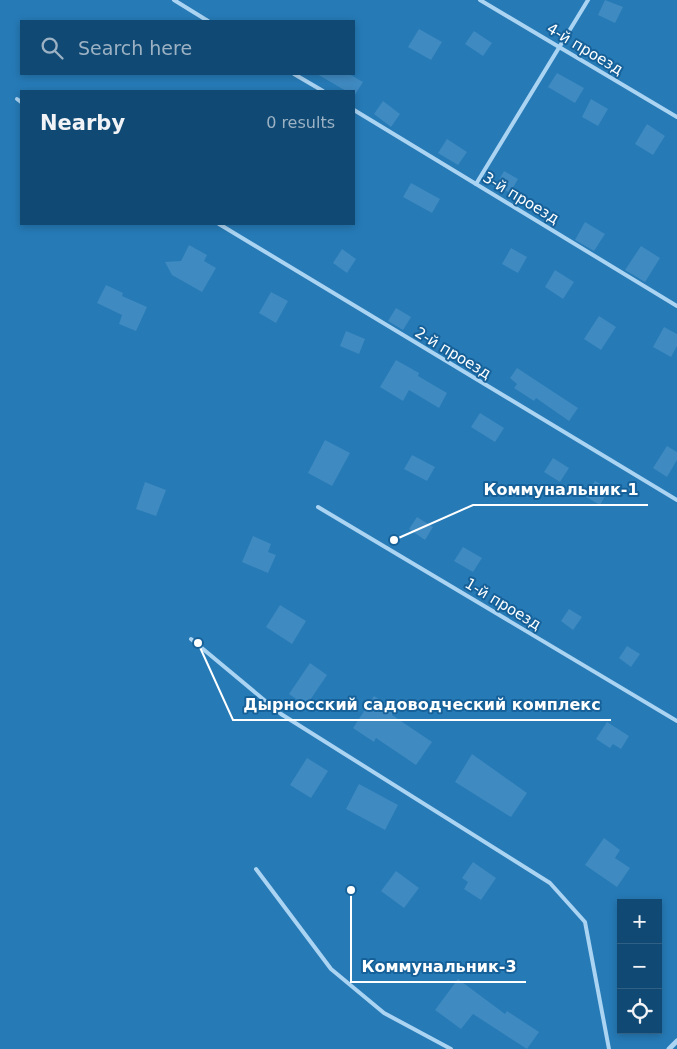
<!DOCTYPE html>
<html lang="en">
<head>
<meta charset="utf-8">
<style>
  body { margin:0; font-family:"DejaVu Sans",sans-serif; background:#195078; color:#f1f3f6 }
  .controls { position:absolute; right:15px; bottom:15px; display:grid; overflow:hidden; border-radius:0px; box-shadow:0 2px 8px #0003 }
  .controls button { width:45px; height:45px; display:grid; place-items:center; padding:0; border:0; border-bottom:1px solid #306185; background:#104973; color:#f1f3f6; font:25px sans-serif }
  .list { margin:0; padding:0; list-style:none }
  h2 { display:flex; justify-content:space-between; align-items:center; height:65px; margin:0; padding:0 20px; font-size:21px }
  h2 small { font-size:16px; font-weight:400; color:#9cb2c4 }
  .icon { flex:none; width:28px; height:28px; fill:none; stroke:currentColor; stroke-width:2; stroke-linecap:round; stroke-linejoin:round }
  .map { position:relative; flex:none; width:677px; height:1049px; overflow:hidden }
  .search { position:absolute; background:#104973; box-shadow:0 2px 8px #0003; left:20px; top:20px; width:335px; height:55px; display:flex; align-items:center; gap:12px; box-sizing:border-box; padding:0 18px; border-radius:0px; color:#9cb2c4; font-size:19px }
  .panel { position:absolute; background:#104973; box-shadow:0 2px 8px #0003; left:20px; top:90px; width:335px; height:135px; border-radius:0px }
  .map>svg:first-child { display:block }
  .green { fill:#267ab6; fill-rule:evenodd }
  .building { fill:#3f8ac1 }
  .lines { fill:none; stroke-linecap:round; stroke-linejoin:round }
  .lane { stroke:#abd4f2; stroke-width:4 }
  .street { stroke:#abd4f2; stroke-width:5 }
  .labels { text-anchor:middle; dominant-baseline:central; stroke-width:4; stroke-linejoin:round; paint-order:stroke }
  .street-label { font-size:15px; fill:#fff; stroke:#166199 }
  .leader { fill:none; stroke:#fff; stroke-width:2 }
  .callout-dot { fill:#fff; stroke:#166199; stroke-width:2 }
  .callout-label { font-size:16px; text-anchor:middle; font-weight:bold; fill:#fff; stroke:#166199; stroke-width:4; stroke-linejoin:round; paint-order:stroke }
</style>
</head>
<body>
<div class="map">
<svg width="677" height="1049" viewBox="0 0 677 1049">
  <rect width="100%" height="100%" fill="#166199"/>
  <path class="green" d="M 0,0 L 677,0 L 677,1049 L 0,1049 ZM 21,21 L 354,21 L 354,74 L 21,74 ZM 21,91 L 354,91 L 354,224 L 21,224 ZM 621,903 L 658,903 L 658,1030 L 621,1030 Z"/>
  <g class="building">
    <polygon points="605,0 623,7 615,23 598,15"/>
    <polygon points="419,29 442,42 431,60 408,47"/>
    <polygon points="474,31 492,43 483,56 465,44"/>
    <polygon points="557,73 584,88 575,103 548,87"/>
    <polygon points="317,74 349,74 363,82 354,96 354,91 346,91"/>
    <polygon points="591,99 608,109 598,126 582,117"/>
    <polygon points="383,101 400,114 391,127 374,114"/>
    <polygon points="647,124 665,136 653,155 635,144"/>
    <polygon points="447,139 467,152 458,165 438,153"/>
    <polygon points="504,171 518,179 510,193 496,185"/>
    <polygon points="411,183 440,199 432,213 403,197"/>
    <polygon points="585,222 605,234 594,251 575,240"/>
    <polygon points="189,245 207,255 204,261 216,268 202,292 172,275 165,262 181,261"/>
    <polygon points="641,246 660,258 645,282 625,270"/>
    <polygon points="511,248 527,257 518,273 502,264"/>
    <polygon points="342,249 356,259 347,273 333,263"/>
    <polygon points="555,270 574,282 563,299 545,287"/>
    <polygon points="106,285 123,293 122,296 147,307 136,331 119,324 122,315 97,303"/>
    <polygon points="271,292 288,301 276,323 259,313"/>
    <polygon points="396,308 411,317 403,330 388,321"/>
    <polygon points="599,316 616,327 601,350 584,339"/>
    <polygon points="664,327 677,334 677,346 671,357 653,347"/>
    <polygon points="346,331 365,339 359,354 340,346"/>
    <polygon points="396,360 419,373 418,376 447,393 439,408 409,390 403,401 380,387"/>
    <polygon points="517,368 578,408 569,421 536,398 534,401 514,388 517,384 510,378"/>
    <polygon points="480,413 504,428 495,442 471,427"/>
    <polygon points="325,440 350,453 332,486 308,473"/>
    <polygon points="667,446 677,452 677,460 667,477 653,468"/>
    <polygon points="412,455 435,467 427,481 404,469"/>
    <polygon points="553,458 569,468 560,482 544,472"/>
    <polygon points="595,481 609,489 600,505 586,497"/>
    <polygon points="145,482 166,490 156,516 136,509"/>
    <polygon points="417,517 433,527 425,540 409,529"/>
    <polygon points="253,536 271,544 268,552 276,555 268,573 242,562"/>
    <polygon points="463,547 482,558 473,572 454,561"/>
    <polygon points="280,605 306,621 292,644 266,627"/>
    <polygon points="569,609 582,617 573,630 561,621"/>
    <polygon points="627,646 640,654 631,667 619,658"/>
    <polygon points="310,663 327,675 306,706 289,694"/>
    <polygon points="374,696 395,710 392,715 432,742 416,765 376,738 374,742 353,728"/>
    <polygon points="607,722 629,736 621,749 613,744 610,748 596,739"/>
    <polygon points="472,754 527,793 511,817 455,782"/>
    <polygon points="307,758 328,771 311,798 290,785"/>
    <polygon points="359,784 398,805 385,830 346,809"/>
    <polygon points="604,838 620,850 615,858 630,868 617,887 585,865"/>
    <polygon points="473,862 496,878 481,900 464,889 468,882 462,878"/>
    <polygon points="396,871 419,888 404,908 381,891"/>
    <polygon points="458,979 505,1014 507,1011 539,1032 527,1049 473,1014 461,1029 435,1010"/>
  </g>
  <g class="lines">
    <g class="lane">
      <polyline points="174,0 208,21"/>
      <polyline points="480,0 677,117"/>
      <polyline points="294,74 323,91"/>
      <polyline points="17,99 21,102"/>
      <polyline points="354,110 677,306"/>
      <polyline points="476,184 588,0"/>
      <polyline points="219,224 677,500"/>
      <polyline points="318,507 677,721"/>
      <polyline points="191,639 281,714 550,883 585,922 609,1049"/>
      <polyline points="256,869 331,969 384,1013 451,1049"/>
    </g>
    <polyline class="street" points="669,1049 677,1041"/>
  </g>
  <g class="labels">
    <g class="street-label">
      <text transform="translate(585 49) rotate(31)">4-й проезд</text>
      <text transform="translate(521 198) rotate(31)">3-й проезд</text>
      <text transform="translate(453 353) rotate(31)">2-й проезд</text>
      <text transform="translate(503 604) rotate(31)">1-й проезд</text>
    </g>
  </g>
  <path class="leader" d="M394 540L473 505H648M198 643L233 720H611M351 890L351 982H526"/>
  <g class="callout-dot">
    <circle cx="394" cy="540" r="5"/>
    <circle cx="198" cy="643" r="5"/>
    <circle cx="351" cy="890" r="5"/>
  </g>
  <g class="callout-label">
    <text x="561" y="495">Коммунальник-1</text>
    <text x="422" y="710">Дырносский садоводческий комплекс</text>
    <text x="439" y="972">Коммунальник-3</text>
  </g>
</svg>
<div class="controls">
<button>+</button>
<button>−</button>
<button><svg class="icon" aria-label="locate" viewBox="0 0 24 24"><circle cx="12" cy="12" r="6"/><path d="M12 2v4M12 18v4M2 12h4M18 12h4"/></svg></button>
</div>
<div class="search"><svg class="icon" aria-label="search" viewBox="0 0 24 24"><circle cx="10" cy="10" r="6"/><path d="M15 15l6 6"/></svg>Search here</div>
<section class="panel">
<h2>Nearby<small>0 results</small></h2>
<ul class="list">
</ul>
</section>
</div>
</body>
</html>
